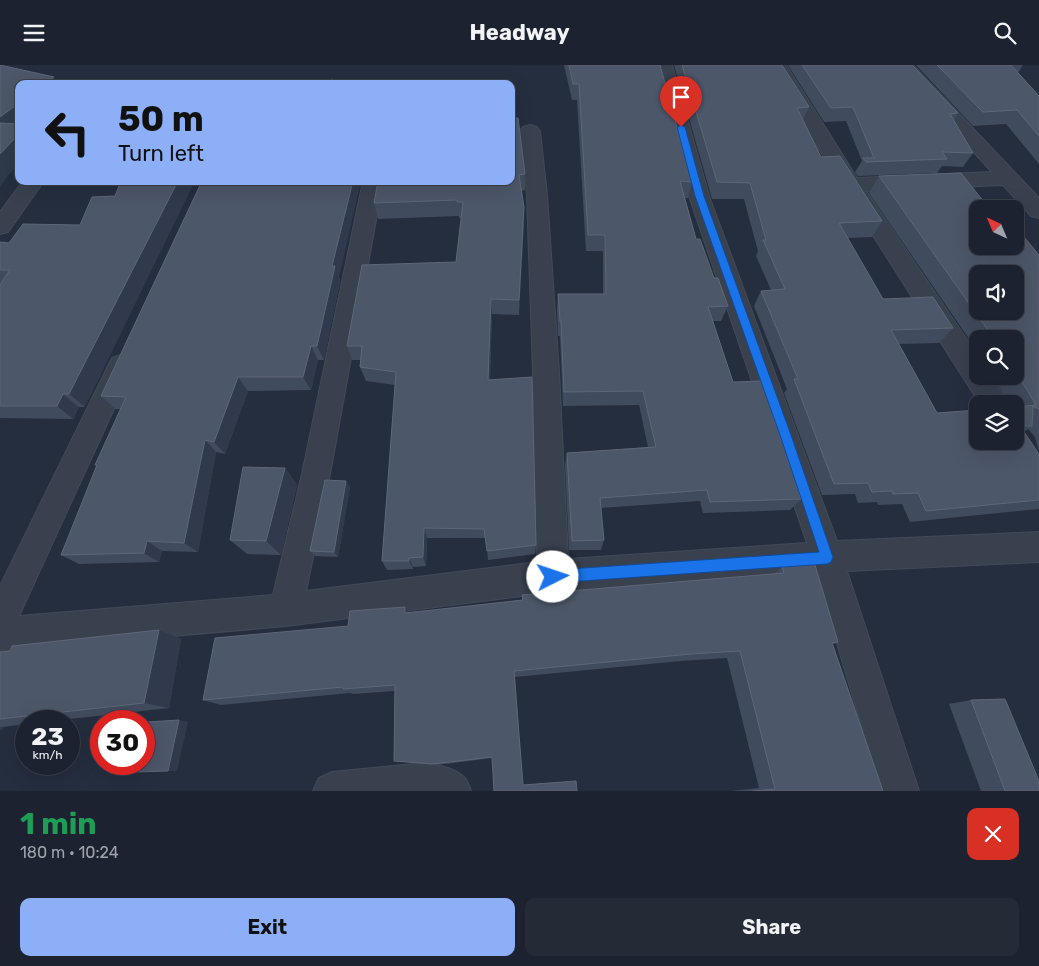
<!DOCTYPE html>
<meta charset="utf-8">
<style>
:root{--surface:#1c222f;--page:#252a37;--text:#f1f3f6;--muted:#a0a4aa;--line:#3a3f4b;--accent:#8caff8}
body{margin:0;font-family:Rubik,sans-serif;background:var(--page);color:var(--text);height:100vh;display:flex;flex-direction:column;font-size:19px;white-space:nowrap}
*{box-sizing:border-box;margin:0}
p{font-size:16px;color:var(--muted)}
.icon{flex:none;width:28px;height:28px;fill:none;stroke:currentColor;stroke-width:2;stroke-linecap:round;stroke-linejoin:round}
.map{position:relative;height:726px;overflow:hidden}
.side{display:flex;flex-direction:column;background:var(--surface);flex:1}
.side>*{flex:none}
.top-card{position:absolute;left:15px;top:15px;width:500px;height:105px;border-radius:10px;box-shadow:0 5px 20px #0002,0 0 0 1px var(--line);background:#8caff8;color:#111;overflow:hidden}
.needle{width:32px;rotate:316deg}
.tools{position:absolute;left:969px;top:135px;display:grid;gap:10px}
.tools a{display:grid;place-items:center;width:55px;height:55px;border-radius:10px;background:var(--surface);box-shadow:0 5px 20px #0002,0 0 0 1px var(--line);font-size:25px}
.speed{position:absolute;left:15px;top:645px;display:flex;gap:10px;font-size:25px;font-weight:700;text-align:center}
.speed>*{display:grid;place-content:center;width:65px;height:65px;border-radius:50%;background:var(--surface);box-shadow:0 5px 20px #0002,0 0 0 1px var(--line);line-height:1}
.speed small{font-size:12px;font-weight:400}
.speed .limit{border:8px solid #d22;background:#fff;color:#111}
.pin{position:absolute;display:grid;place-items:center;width:42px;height:42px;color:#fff;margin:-51px -21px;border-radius:50% 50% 50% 0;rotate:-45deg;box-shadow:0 0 5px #0007}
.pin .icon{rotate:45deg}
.me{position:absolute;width:55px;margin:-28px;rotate:86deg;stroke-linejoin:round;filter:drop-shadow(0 0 4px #0008)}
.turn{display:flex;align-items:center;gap:18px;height:105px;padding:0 20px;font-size:22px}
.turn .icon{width:65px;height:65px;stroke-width:2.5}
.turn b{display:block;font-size:35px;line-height:42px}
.round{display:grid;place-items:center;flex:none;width:52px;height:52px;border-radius:10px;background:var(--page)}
.headline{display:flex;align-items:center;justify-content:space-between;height:85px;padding:0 20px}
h1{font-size:30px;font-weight:700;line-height:38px;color:#1e9e55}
.button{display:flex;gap:10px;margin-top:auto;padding:10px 20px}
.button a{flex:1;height:58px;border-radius:10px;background:var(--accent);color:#111;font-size:20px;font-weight:700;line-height:58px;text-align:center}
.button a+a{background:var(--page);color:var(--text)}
header{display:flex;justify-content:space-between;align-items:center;height:65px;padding:0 20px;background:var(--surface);font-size:22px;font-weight:700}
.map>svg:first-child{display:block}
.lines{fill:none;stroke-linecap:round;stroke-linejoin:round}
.minor-casing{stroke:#424a58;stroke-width:2}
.minor{fill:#39414f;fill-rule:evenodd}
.wall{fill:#404b5d}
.shaded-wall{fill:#303a4c}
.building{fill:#4c5769;stroke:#5d6778;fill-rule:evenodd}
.route{fill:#1a73e8;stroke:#114b97}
</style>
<header><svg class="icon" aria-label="menu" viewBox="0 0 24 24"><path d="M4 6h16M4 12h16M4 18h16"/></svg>Headway<svg class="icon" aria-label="search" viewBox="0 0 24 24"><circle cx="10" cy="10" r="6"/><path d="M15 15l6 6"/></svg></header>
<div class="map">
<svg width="1039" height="726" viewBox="0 0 1039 726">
<rect width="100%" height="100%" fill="#252e3f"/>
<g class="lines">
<!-- minor casing -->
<g class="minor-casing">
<g id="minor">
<path d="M654,0H672L709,131L837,476L1039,467V497L847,506L919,726H881L816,508L553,527L286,561L0,586V521L112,293L121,290L130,293L134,300L19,551L273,530L302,409L363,116H383L330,409L306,526L537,497L533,307L527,130L520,66L523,62L530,60L537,62L540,66L547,130L559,307L568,494L807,478L689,131Z"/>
<path d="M768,0H786L857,113L992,107L894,0H913L1039,133V153L1031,151L1003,120L866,126L978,291V311H991L1008,339H980L841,120Z"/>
<path d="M23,116H44L8,167L0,169V147Z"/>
<path d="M414,699C430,699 451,700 464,712C467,715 469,721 471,726H313L319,713L332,707Z"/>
</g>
</g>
<!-- minor -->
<use href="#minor" class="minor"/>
</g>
<!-- wall -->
<g class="wall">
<path d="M564,0H660L692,117L688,133H685L696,174L714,213L728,241L721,256H713L733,317L800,420L798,423L801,434L790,445L703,448L700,436L601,443L604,475L601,485H569L565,400L567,388L648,382L639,340L563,341L560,271H558L557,244L558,229H603V186H586L577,35H572Z"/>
<path d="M674,0H782L809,42L803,54L821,92L882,156L872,172L848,173L883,234L953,263L939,278L899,279L937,348L1015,376V339H1009L993,311H1015V274H978V287L869,128L879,111L984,137L1039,190V386L1035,372L1028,364L1024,367L1039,389V444L910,457L902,439L878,440L877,437L858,438L855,429L822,430L784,328L787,324L754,241L761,226L771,225L756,191L758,186L744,134H712Z"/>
<path d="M788,0H912L958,48L954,55L973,88L963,102L942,101L937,108L858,111L855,107L862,96L846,56L824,57Z"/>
<path d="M916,0H1023L1018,8L1039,31V99L1006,59L973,61Z"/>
<path d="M511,53L525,109V125L521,126L524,142V158L519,250L492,249L490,315L536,480L535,489L488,495L486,473H427L426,501L413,502V504L387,505L382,496L395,320L366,316L360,302L361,295H352L347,281L456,197L461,153H459V151L378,154L374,138Z"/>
<path d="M0,177L85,342H79L73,354L0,353Z"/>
<path d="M339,212L340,216L324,295H318L311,325L248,326L225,389L216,387L198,487L162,486L159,497L79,499L61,490L97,401L95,400L121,344H115L101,331Z"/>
<path d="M285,403L297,420L281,490L247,489L230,475Z"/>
<path d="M346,416L350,422L338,492L315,491L310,486Z"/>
<path d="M782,502L838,577L833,579L883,726H731L759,723L727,593L681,596L515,612L523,720L576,716L494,726L492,693L437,700L394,696L395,626L353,629L350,628L221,640L203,635L348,561L405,542L409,548L522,535V530L774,509Z"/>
<path d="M159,565L181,574L169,643L52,656H26V659L3,662L2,665H0V587L10,586Z"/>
<path d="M971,635L1039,726H981L949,639Z"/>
</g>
<!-- shaded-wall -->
<g class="shaded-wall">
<path d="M54,12L58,19H45Z"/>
<path d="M19,38V63L0,67V52Z"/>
<path d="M19,69V99L9,109L0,122V89Z"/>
<path d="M178,116H195L85,342L69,329Z"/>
<path d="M353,116H361L339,212L340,216L324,295L317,281L332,201Z"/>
<path d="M524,142V158L519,250V235Z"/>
<path d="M491,234L492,249L489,329L488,315Z"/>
<path d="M311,281L318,295L311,325L303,312Z"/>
<path d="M238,312L248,326L225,389L214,377Z"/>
<path d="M63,329L79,342L73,354L57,341Z"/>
<path d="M205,375L216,387L198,487L184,478Z"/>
<path d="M285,403L297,420L281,490L266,476Z"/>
<path d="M346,416L350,422L338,492L334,487Z"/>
<path d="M424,463L427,473L426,501L423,492Z"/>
<path d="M147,476L162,486L159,497L144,488Z"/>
<path d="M409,493L413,502V504L409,496Z"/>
<path d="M405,542L412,551L405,548Z"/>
<path d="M159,565L181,574L169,643L144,638Z"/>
<path d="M179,655L188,657L177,706H168Z"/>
<path d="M0,662H3L2,665H0Z"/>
</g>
<!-- building -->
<g class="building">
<path d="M0,0L54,12L45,19H19V38L0,52Z"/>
<path d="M569,0H660L692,117L680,116L696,174H700L714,213H718L728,241L708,242L733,317L763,316L800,420H797L801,434L710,437L707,425L600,433L604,475L572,476L567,388L656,382L643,326L564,327L561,256H560L558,229H606L605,170H588L579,19H573Z"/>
<path d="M682,0H782L809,42L797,43L821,92L840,91L882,156L839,158L883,234L933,232L953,263L891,265L937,348L978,345V376H1015V342L1036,340L1015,305V274H994L879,111L961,108L984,137H995L1000,144H978V181H1015V161L1039,190V344L1033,341L1032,361H1023L1022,364L1039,389V435L926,446L918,428L893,429L892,426L872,427L868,418L834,419L794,314H798L761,226L785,224L763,175H766L750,118L717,117ZM978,209H1015V246H978Z"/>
<path d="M802,0H912L958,48L950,49L973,88L942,87L947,94L866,97L863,93H874L853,42L831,43Z"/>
<path d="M937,0H1011L1039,31V71L1017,45L983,47Z"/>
<path d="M333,14L334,19H309Z"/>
<path d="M511,53H518L525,109L519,110L524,142L519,235L491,234L488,315L532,312L536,480L487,486L484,464L424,463L423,492L409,493V496H382L396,307L360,302L362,281H347L362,200L456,197L463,137H457V135L374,138L378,116H511Z"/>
<path d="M0,58L19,59V69L0,89Z"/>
<path d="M121,116H178L69,329H63L57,341H0V220L10,205H0V177L9,178L23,159L80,160L92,132L115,131Z"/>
<path d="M202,116H353L332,201H335L317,281H311L303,312H238L214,377L205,375L184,478L147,476L144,488L61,490L97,400H95L126,332L101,331Z"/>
<path d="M243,402L285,403L266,476L230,475Z"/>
<path d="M325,415L346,416L334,487L310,486Z"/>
<path d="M815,500L838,577L832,578L883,726H753L775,724L740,586L691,589L514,606L523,720L576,716L577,726H494L492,692L432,699L394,696L395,620L343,624V622L203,635L215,573L348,561L350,546L405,542V548L523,535L522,530L784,508L782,502Z"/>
<path d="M159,565L144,638L0,654V587L10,586L12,581Z"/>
<path d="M1005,634L1039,716V726H1005L971,635Z"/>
<path d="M179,655L168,706L134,707L136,699H144V671L147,657Z"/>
</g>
<!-- route -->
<path class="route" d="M681,60L685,62L704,131L791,370L833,492L831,497L827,499L553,518L548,516L546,512L548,507L553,505L819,487L780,370L695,131L677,62Z"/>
</svg>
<div class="tools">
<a><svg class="needle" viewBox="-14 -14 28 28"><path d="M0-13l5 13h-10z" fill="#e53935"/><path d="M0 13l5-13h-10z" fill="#a0a4aa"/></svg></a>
<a><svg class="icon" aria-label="sound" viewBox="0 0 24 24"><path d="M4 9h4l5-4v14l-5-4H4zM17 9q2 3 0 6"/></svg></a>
<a><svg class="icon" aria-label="search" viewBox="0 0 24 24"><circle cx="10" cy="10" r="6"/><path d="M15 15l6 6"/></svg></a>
<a><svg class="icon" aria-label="layers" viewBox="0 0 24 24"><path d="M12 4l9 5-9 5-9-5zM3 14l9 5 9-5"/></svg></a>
</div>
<div class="speed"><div>23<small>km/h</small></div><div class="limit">30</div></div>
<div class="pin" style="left:681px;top:62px;background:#d93025"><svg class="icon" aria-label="arrive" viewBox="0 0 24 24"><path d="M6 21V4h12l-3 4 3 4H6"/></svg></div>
<svg class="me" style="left:553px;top:512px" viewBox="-20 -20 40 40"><circle r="19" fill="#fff"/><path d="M0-13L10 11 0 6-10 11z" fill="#1a73e8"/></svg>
<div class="top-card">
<div class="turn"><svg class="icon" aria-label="left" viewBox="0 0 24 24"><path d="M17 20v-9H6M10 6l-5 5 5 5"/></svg><div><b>50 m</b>Turn left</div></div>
</div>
</div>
<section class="side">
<div class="headline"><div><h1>1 min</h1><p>180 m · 10:24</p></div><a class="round" style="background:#d93025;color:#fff"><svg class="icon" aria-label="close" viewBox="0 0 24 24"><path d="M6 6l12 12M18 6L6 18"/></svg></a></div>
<div class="button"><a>Exit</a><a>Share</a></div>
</section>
